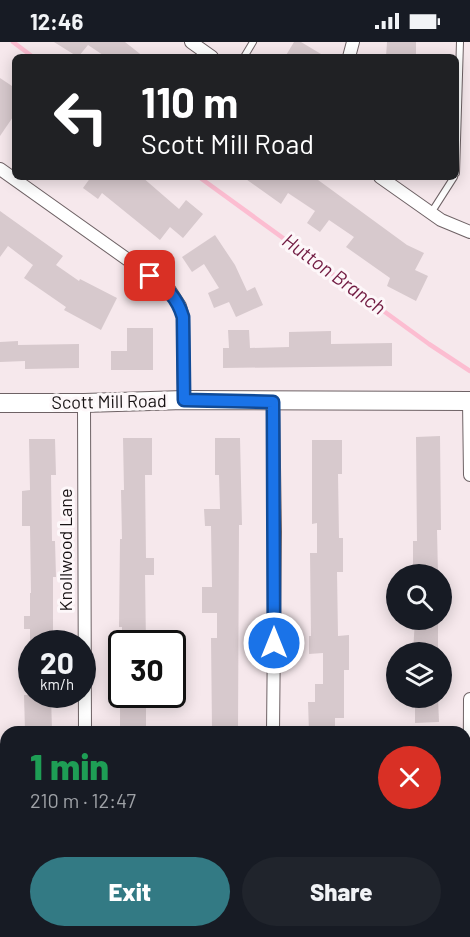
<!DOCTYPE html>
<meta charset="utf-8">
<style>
:root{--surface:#171b24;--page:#20242c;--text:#f1f3f6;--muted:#9ea1a6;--accent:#337a84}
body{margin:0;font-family:Barlow,sans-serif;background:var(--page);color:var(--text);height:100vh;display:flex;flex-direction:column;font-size:22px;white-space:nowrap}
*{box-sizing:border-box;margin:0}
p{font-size:20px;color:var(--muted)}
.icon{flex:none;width:33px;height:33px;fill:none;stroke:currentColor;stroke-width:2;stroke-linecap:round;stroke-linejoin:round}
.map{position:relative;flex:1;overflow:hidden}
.drawer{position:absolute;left:0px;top:684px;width:471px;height:212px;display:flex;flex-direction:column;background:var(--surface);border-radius:18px 18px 0 0;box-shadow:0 3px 15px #0003}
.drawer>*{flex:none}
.banner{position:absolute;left:12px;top:12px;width:447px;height:126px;border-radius:9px;box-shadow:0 3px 15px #0003;background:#202124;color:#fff;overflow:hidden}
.tools{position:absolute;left:386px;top:522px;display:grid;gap:12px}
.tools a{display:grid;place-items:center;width:66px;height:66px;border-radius:50%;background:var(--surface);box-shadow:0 3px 15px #0003;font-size:30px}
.speed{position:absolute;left:18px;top:588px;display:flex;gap:12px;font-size:30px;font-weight:700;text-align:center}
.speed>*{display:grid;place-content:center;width:78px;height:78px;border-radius:50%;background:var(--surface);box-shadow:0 3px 15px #0003;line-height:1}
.speed small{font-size:15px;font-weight:400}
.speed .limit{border:3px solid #111;border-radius:9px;background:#fff;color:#111}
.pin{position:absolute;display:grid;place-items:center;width:51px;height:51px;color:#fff;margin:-26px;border-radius:12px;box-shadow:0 3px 9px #0006}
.me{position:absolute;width:66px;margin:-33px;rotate:0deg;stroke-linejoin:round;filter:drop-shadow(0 0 4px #0008)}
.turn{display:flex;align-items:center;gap:21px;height:126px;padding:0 30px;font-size:27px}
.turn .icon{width:78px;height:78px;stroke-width:2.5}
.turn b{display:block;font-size:42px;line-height:51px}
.round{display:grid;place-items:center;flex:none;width:63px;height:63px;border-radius:32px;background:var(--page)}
.headline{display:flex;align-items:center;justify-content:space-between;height:102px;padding:0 30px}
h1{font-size:36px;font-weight:800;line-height:45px;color:#1e9e55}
.primary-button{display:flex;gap:12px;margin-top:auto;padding:12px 30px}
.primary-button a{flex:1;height:69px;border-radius:36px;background:var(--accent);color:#fff;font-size:24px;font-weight:800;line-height:69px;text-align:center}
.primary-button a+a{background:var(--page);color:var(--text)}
.status{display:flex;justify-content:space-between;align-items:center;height:42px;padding:0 30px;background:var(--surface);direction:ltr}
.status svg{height:16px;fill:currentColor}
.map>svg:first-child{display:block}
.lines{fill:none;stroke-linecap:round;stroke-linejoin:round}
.stream{stroke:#fcbdd1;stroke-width:4.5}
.building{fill:#d7c9cd}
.lane-casing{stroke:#6e6265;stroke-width:8}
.street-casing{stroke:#6e6265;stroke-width:14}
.secondary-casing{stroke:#6e6265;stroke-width:20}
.lane{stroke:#fff;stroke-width:6}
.street{stroke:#fff;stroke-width:12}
.secondary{stroke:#fff;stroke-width:18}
.route-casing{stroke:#114b97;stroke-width:15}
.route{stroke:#1a73e8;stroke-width:10}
.labels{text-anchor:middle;stroke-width:6;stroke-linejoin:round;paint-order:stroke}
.street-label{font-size:18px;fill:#171213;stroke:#fdf7f9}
.water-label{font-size:20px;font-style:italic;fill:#711a41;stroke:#fdf7f9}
</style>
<div class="status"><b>12:46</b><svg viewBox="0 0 49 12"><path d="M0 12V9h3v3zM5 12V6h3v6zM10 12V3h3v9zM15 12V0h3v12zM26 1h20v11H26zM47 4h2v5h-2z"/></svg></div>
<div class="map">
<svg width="470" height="895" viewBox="0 0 470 895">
<rect width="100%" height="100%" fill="#f6e8ec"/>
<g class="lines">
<!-- stream -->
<g class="stream">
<path d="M13,0L33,15"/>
<path d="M199,135L429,302L470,329"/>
</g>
</g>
<!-- building -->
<g class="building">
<path d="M54,0H125L144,15H106L88,3L78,15Z"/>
<path d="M294,0H301L326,15H285Z"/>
<path d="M387,0H416V15H386Z"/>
<path d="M0,36L15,46V72L0,94Z"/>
<path d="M91,135H142L179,167L186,158L203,172L183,196L170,185L160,198L102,151L98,157L83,146Z"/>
<path d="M243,135H314L407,203L424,211L415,228L428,234L416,259L387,244L390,236L346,205L354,195L329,178L320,190L307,181L315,169L288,151L281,162Z"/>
<path d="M0,169L63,214L56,223L79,239L80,237L117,256L101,288L64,268L66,265L24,236L33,223L8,204L0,215Z"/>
<path d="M215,193L235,223L247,249L255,245L263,263L236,275L229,260L214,266L208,251L219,246L204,222L192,230L182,215Z"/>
<path d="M127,286H153V328H111V309H127Z"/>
<path d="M228,288H249L250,306L289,305V290L331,289V302L392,301V324L223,326V306H229Z"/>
<path d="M18,299V303L79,302V326L25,327V319L0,320V300Z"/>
<path d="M440,394L441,488H437L438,532H413V499H417L416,395Z"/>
<path d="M123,396H152V433H145L146,516H154V533H145L146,602H122V585H119L120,497H122L121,448H124Z"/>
<path d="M215,396H240L242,483H239L238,686L212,687L211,596H217V571H202V545H212L211,484H205L204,467H220L219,433H215Z"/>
<path d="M29,397H55L56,433H51L52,499H55L56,535H53V602H30V587H24V574H30V551H31L30,484H22V449L30,448Z"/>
<path d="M312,398H342V432H338L339,496H343V530H337L338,594L349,593V628H344V676H335V690H309L308,660H315V642H323V611L309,612V594H311L310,511H317V481L312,482Z"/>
<path d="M415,578H438V610H413Z"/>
<path d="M24,653H51L52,689H25Z"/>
<rect x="120" y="653" width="26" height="34"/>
<path d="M415,656H438L439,680L415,681Z"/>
</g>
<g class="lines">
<!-- lane casing -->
<g class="lane-casing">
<g id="lane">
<path d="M244,15L253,0"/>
<path d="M456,131L460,0"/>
<path d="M431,171L454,135"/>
</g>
</g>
<!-- street casing -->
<g class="street-casing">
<g id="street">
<path d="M191,0L212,15"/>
<path d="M349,15L353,0"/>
<path d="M0,127L169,247L180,264L183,275L184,358"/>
<path d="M380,135L441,178L470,190"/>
<path d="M273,359L275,490L273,690"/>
<path d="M469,359L470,433"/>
<path d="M84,361L85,690"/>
<path d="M85,890V895"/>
<path d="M272,895V890"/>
<path d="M469,895L470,657"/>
</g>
</g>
<!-- secondary casing -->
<g class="secondary-casing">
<path id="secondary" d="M0,361H84L184,358L470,359"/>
</g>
<!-- lane -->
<use href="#lane" class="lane"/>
<!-- street -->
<use href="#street" class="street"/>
<!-- secondary -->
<use href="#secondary" class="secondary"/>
</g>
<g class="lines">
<!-- route casing -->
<g class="route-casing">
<path id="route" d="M150,234C166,245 177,255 183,275L184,358L273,360L274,601"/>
</g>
<!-- route -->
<use href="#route" class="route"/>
</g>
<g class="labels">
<!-- street labels -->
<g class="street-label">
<text transform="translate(109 360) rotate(-1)" y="6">Scott Mill Road</text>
<text transform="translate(66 508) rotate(-90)" y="6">Knollwood Lane</text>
</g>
<!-- water labels -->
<g class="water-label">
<text transform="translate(334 232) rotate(36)" y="7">Hutton Branch</text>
</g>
</g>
</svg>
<div class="tools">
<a><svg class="icon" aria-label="search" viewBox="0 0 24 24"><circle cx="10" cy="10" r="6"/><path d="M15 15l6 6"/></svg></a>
<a><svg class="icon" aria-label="layers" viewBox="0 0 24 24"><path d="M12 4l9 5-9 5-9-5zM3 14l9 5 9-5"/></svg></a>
</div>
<div class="speed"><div>20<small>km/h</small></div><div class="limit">30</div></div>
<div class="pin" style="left:150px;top:234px;background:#d93025"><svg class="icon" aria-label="arrive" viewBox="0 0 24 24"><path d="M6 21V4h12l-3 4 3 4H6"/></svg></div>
<svg class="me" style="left:274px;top:601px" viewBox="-20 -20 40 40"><circle r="17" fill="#1a73e8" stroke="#fff" stroke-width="3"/><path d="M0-11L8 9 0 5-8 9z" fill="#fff"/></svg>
<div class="banner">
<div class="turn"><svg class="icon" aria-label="left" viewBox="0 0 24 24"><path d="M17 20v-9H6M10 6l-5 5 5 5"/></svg><div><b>110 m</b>Scott Mill Road</div></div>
</div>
<section class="drawer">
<div class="headline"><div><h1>1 min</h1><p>210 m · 12:47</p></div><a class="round" style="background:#d93025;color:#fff"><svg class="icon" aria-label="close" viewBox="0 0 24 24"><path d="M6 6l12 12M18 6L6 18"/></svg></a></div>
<div class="primary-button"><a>Exit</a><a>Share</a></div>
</section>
</div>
